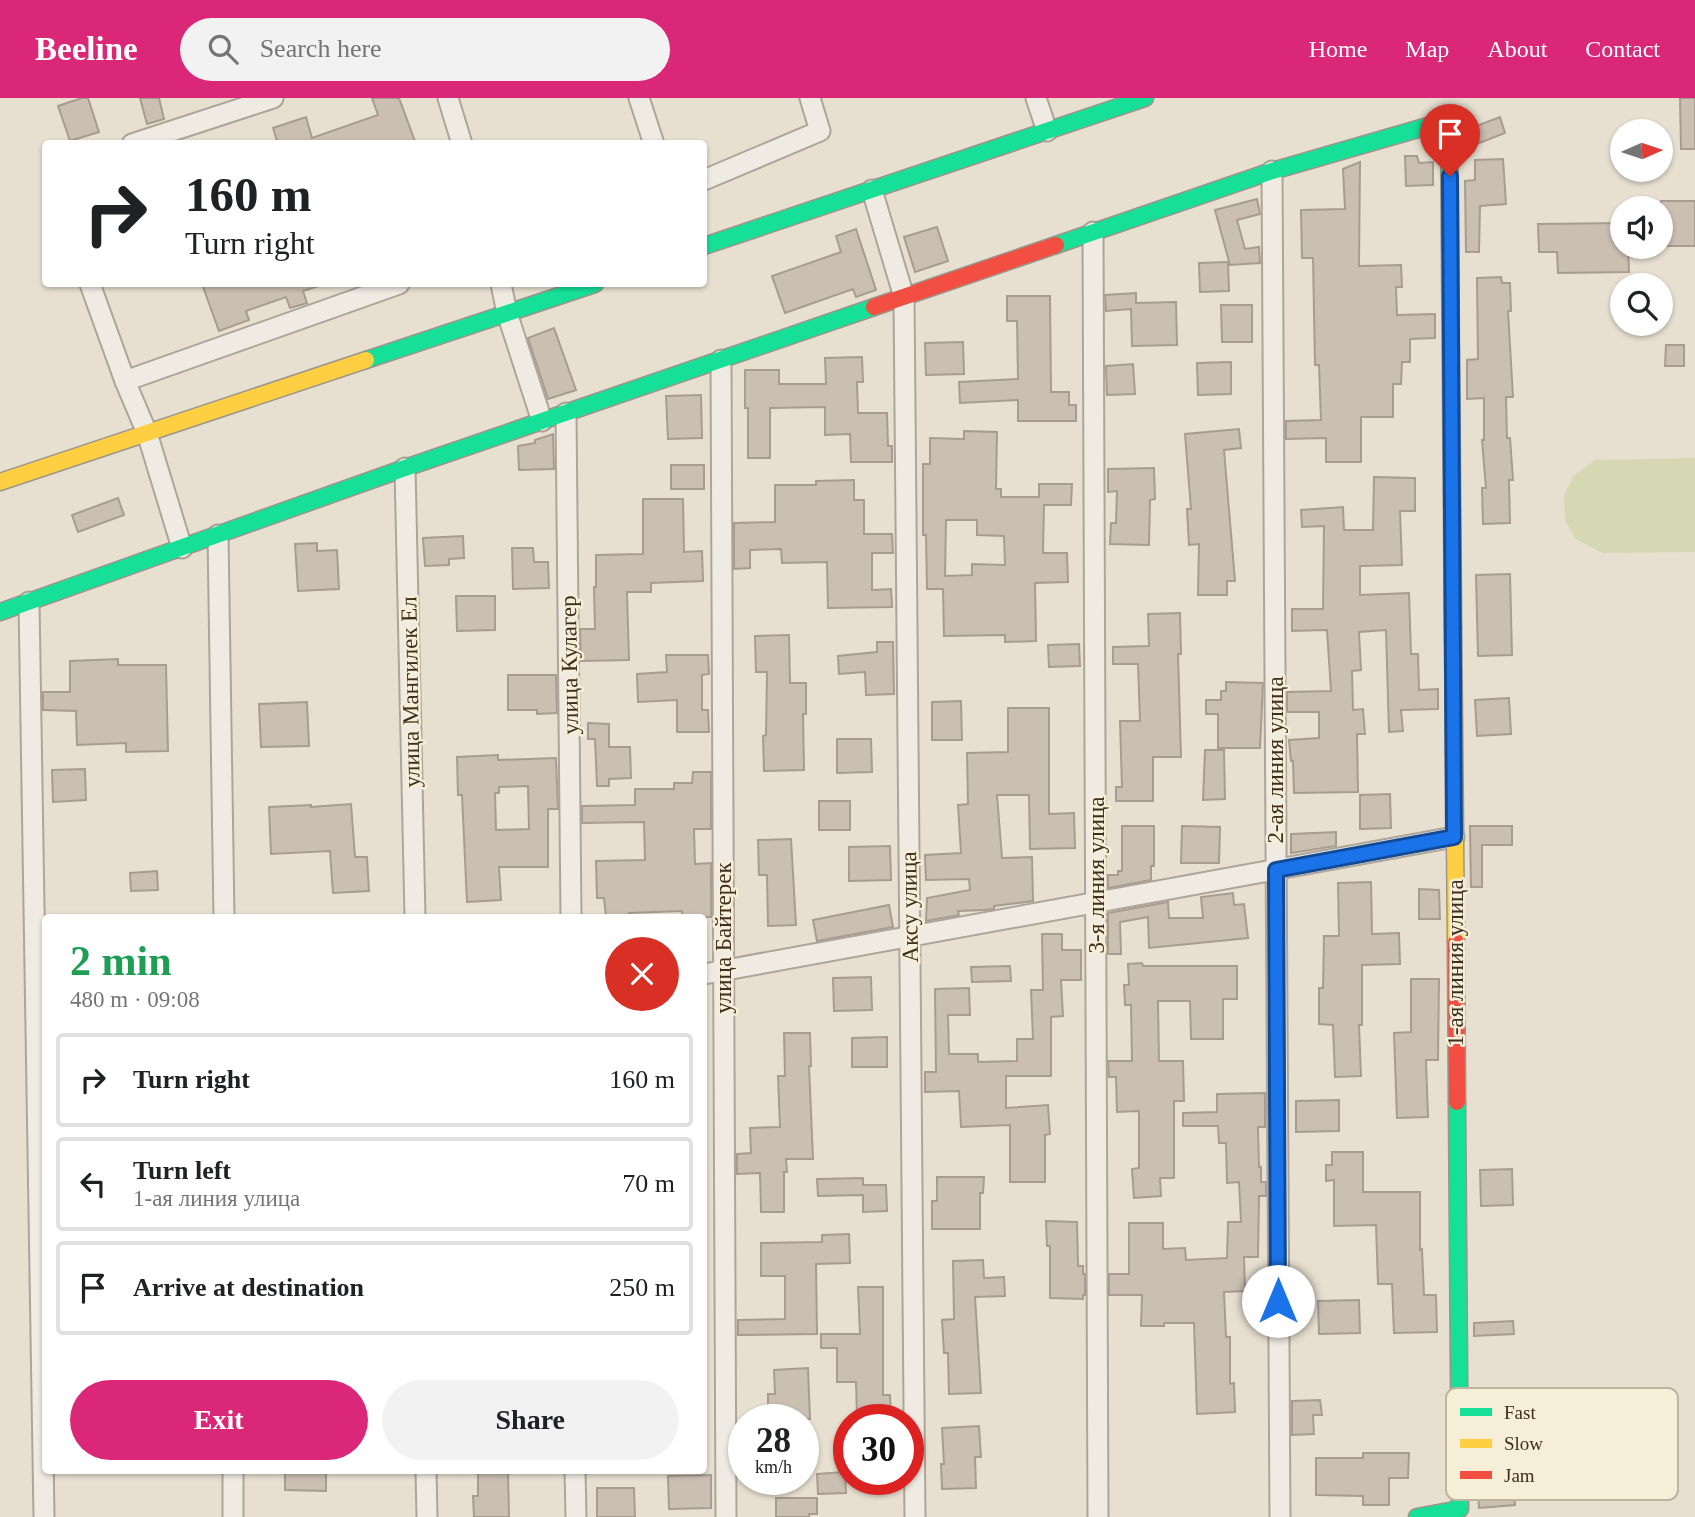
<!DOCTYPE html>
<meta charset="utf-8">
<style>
:root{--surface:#fff;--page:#f2f2f2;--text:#202124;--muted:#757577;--line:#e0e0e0;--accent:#db2777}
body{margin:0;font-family:Georgia,serif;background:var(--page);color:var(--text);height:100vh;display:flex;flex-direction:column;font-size:26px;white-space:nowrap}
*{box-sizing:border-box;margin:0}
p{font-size:23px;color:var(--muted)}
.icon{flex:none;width:38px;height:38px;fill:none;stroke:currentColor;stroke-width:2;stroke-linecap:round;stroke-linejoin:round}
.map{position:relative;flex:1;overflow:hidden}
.details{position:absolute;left:42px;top:816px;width:665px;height:560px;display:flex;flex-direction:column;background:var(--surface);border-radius:7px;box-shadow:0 2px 5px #0004}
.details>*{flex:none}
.guide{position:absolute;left:42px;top:42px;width:665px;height:147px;border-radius:7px;box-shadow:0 2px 5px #0004;background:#fff;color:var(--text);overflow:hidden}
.needle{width:46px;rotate:87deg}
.tools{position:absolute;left:1610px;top:21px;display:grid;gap:14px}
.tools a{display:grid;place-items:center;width:63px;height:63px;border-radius:50%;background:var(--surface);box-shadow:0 2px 5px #0004;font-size:35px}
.speed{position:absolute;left:728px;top:1306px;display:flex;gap:14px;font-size:35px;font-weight:700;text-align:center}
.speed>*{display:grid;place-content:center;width:91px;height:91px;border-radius:50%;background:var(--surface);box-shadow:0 2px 5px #0004;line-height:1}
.speed small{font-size:18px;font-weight:400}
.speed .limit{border:10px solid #d22;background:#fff;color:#111}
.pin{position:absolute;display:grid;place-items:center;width:60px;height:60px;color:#fff;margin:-72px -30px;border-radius:50% 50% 50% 0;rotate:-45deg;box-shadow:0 0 7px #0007}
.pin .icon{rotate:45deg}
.me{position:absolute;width:77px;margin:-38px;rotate:0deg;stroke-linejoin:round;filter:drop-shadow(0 0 5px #0008)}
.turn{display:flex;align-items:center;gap:24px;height:147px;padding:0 28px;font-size:32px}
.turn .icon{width:91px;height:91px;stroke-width:2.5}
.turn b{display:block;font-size:49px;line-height:60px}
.round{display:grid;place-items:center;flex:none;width:74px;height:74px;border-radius:37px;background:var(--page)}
.summary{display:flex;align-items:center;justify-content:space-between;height:119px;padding:0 28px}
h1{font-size:42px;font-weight:800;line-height:52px;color:#1e9e55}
.action{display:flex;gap:14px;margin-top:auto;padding:14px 28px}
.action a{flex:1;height:80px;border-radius:42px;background:var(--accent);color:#fff;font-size:28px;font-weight:800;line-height:80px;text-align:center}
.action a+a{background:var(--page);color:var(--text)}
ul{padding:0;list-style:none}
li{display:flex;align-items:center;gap:21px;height:94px;margin:0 14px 10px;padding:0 14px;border:4px solid var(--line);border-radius:7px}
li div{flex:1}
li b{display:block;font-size:26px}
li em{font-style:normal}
header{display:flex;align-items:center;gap:42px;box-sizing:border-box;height:98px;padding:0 35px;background:var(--accent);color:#fff}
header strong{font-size:33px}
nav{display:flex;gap:38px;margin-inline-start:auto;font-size:24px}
.search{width:490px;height:63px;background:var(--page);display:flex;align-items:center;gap:18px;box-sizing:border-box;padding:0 24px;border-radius:38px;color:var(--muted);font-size:26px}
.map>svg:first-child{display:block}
.green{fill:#d6d7b3}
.building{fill:#cbbfb2;stroke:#a89c90;stroke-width:2;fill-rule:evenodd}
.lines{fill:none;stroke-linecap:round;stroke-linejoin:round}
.street-casing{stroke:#ada599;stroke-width:23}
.fast-casing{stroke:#9c958a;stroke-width:19}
.slow-casing{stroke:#9c958a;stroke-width:19}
.jam-casing{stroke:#9c958a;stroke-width:19}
.street{stroke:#efebe3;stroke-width:19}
.fast{stroke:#16e098;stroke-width:16}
.slow{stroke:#ffcf43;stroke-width:16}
.jam{stroke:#f24e42;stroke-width:16}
.route-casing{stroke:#114b97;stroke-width:18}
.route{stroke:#1a73e8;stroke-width:12}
.labels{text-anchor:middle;stroke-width:5;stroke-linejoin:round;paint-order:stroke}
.street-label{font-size:23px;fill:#3d2e20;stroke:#f7eed8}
.key{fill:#f7eed8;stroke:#bfb4a1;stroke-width:2}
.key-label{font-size:19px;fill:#3d2e20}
</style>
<header>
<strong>Beeline</strong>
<div class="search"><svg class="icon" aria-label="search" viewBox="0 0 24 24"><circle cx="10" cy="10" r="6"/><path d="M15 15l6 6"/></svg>Search here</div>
<nav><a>Home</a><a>Map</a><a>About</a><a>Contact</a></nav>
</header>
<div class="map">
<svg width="1695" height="1419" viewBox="0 0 1695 1419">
<rect width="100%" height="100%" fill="#e7e0d1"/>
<!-- green -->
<path class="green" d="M1695,360V454L1602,455L1576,441L1565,423L1564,398L1573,378L1595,362Z"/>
<!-- building -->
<g class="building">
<path d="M82,0H88L99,34L70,43L58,8Z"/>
<path d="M140,0H159L164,21L147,26Z"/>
<path d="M372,0H399L416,46H278L273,30L306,19L312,40L378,17Z"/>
<path d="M1680,0H1695V51H1681Z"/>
<path d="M1500,19L1505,35L1477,46L1471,30Z"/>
<path d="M1405,58H1417L1419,65L1433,64V87L1406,88Z"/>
<path d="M1503,61L1506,106L1480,108L1479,154H1466L1465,83L1475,82V62Z"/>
<path d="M1360,64L1359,168L1401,167L1402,189H1396L1397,217L1435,216V240L1410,241V264H1402L1401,286H1393V319H1361V364H1326V340L1286,341V323L1321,322L1319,267H1315L1313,160H1302L1301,112L1345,111L1343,71Z"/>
<path d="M1257,101L1260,116L1237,122L1245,151L1259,149L1260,165L1230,167L1215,112Z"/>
<rect x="1661" y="103" width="34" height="45"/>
<path d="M1622,125V149H1628L1629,174L1558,175L1557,154H1539L1538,126Z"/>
<path d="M937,129L948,163L915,174L904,139Z"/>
<path d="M856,131L876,192L856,199L853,191L785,215L772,178L841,154L836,138Z"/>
<path d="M1228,164L1229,193L1200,194L1199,165Z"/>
<path d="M1501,179L1502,185H1510L1511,213H1508L1513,299H1506L1507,340H1510L1513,382H1509L1510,425L1483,426L1482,390H1486L1482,342H1484V300L1467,301V262L1478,261L1477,180Z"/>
<path d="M202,186H318L319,188L303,193L307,205L290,210L286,199L246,213L249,222L219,233Z"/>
<path d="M1136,195V205L1176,204L1177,247L1132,248L1131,211L1106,213L1105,197Z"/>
<path d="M1007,198H1050L1051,294H1069V307H1076V323H1018V302L960,305L959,284L1018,281L1017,223H1007Z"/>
<path d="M1221,207H1252V244H1222Z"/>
<path d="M554,230L576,292L548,301L528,240Z"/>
<path d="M963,244L964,276L926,277L925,245Z"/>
<path d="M1666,247H1684V268H1665Z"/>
<path d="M862,259L863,284H857L858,315H887L888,348H892V364H851L850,336L825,337V309L770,310V360H748V310H745V272H779V286H826L825,260Z"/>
<path d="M1231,264V296L1198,297L1197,265Z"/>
<path d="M1133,266L1135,296L1107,297L1106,268Z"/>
<path d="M701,297L702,340L668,341L666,298Z"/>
<path d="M1239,331L1241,350L1224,352L1235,483H1227V497H1198L1199,446L1189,447L1187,411H1191L1185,336Z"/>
<path d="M964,333L997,334L996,391H1001V399H1039V386H1072L1071,407H1044L1043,455H1067L1068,484L1035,485L1036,543L1005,544V537L944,538L943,491H927L926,437H923V366H930V340L964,341ZM946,422H977V437L1004,438L1005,467L972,466V477L945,478Z"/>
<path d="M553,336L554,371L519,372L518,348L535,345V342Z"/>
<rect x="671" y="367" width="33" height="24"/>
<path d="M1154,370L1155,401L1150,402L1149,447L1110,446L1111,425H1116L1117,393L1108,394V371Z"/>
<path d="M1374,379L1415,380V413H1400L1402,467L1360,468V497L1409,495L1411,556H1418L1419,592L1438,591V611L1401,612L1403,633L1389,634L1386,532L1359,534L1361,572L1352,573L1353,612L1363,611L1365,636H1357L1358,694L1294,695L1293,663H1291L1289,642L1319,640V614H1287V594L1331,593L1327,532L1292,533V511H1323L1324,428L1302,429L1301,412L1343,409L1344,432H1373Z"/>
<path d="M854,382V402H864V436H892L893,455H872V492L891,491L892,509L828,510L827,464L782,465L781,451L750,452V470L734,471V425L775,424V387H816V383Z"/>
<path d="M118,400L124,417L78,434L72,417Z"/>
<path d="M643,401H683L684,454L702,453L703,483L651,485V494H627L629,562L581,563L580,531H595L594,489H596V457L643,456Z"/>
<path d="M463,438L464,460L449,461V467L425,468L423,440Z"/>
<path d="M317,445V453L337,452L339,491L298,493L295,446Z"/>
<path d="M512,450H533L534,464H548L549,490L513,491Z"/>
<path d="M1510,476L1512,557L1478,558L1476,477Z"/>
<path d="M456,498H495V532L457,533Z"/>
<path d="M1180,515L1181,556H1178L1181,659H1153V703H1116V689H1122L1120,623H1140L1138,566H1113V549L1149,548L1148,516Z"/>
<path d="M789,537L790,585H806V616H803L804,672L764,673L763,638L766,637L767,574H756L755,538Z"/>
<path d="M877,544H893L894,596L866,597L865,574L839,576L838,558L877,554Z"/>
<path d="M1079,546L1080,568L1049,569L1048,547Z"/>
<path d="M666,557H708L709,576L702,577V612H708L709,634H677V602L638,604L637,576L667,574Z"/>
<path d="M118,561V567H166L168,653L126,654V645L77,647L76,613L43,612V594H70V563Z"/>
<path d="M508,577H556L557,615L537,616V612H508Z"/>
<path d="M1226,584L1263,585L1260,650H1218V616H1206V602H1221V593H1226Z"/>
<path d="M1509,600L1511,636L1477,638L1475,602Z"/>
<path d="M961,603L962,642H932V604Z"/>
<path d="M307,604L309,648L261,649L259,606Z"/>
<path d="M1008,610H1049V716L1074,715L1075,750L1030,751L1029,697H997L1002,760L1032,759L1033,803L994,808V811L985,812L958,813L959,817L926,823L927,800L970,792L969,781L926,782L925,757L961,755L958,707L968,706L967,655L1008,654Z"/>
<path d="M588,625L609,626V649H630L631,680L609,681V688H597L595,641H588Z"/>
<path d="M837,641H871L872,674L837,675Z"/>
<path d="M1205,652H1224L1225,701L1203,702Z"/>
<path d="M498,657V662L556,660L558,711H548V769H499L501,802L467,804L462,697H458L457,659ZM528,688L529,731L496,732L495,695H499V689Z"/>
<path d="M85,671L86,702L53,704L52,672Z"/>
<path d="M693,674H711V731H694L695,766L711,765V819H682V813L629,815V819H606L604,800H597L596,763L645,762L644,724L582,725V708L635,707V691H674V685H692Z"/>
<path d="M1390,696L1391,730L1360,731V697Z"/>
<rect x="819" y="703" width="31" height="29"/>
<path d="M351,706L355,759H367L369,793L333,795L330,753L271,756L269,709L311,707V709Z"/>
<path d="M1122,728H1154V768H1151V782L1108,790V777H1118V773H1122Z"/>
<path d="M1182,728L1220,729L1219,765H1181Z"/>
<path d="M1470,728H1512V747H1482V789H1471Z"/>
<path d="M1336,734V748L1291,755V736Z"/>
<path d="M791,741L796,827L768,828L767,777H759L758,742Z"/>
<path d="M890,748L891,782L849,783V749Z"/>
<path d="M157,773L158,792L131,793L130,775Z"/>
<path d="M1371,784L1372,836L1399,835L1400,866L1362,867V927H1359L1361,978L1335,979L1333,927L1319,926V890H1323L1324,838H1339L1338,785Z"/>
<path d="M1419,791L1439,792L1440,821H1419Z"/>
<path d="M1233,795L1234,807L1244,806L1248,840L1149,850L1148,819L1120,824L1121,856H1108V815L1168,804L1169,820H1203L1201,799Z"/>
<path d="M889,807L893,829L817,843L813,822Z"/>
<path d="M1042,836H1062V852H1081V882H1061L1063,918L1051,919V978H1006V1010L1048,1007L1050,1036L1045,1037V1084H1010V1027L961,1029L959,993L925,994V974H936L935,891L969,890L970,917H948L949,956H978V964L1017,963V941H1033L1031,892H1043Z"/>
<path d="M1142,865L1143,868H1237V901H1223V941H1191L1190,903H1158L1159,963H1183L1184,1003H1174V1080H1160L1161,1098L1134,1100L1132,1071L1139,1070V1013L1117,1014L1116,979H1109L1108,963H1132L1131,907H1125L1124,887H1129L1128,866Z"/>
<path d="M1010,868L1011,883L972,884L971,869Z"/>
<path d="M871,879L872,912L834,913L833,880Z"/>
<path d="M1411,881H1439L1438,962H1426L1428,1019L1397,1020L1394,935L1411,934Z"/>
<path d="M784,935H810L811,968H809L813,1061H786L787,1074H784V1114H761L760,1075L737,1076V1056L751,1055L750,1030L780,1029L778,978H785Z"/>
<path d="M887,939V969H852V940Z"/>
<path d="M1265,995V1029H1258L1259,1069H1261V1084H1266V1098H1259L1258,1159H1244L1245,1193L1224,1194L1226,1239H1230V1286L1234,1285L1235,1314L1197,1316L1194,1225H1164V1228H1141L1142,1197H1109V1176H1129V1125H1163V1151L1185,1150L1186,1162L1227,1160L1228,1124H1241L1239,1084L1227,1085L1226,1045H1219L1218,1028H1183V1015L1217,1014V996Z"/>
<path d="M1339,1002V1033L1296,1034V1003Z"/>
<path d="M1332,1054H1363V1094H1420V1152L1422,1151L1424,1197H1436L1437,1234L1394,1235L1392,1186H1378L1376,1127L1334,1128V1082L1326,1083V1067H1332Z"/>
<path d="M1512,1071L1513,1107L1481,1108L1480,1072Z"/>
<path d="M937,1079H984L983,1095H980V1131H932V1103H937Z"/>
<path d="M863,1080V1087H886L887,1113L863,1114V1097L818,1098L817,1081Z"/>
<path d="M1046,1123L1077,1124L1078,1168H1083V1176H1085V1197H1083V1201L1050,1200V1148H1047Z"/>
<path d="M849,1136L850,1165L816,1166L817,1236L738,1237V1222L785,1221V1178H761V1145L822,1144V1137Z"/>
<path d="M983,1162L984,1180L1004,1179L1005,1198L975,1199L981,1295L949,1296L948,1255H944L942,1222L954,1221L953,1163Z"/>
<path d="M858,1189H883V1297H890L891,1321H857L856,1284H837V1250H821V1236H860Z"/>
<path d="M1359,1202L1360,1235L1319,1236L1318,1203Z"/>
<path d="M1513,1223L1514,1236L1474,1238V1225Z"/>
<path d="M808,1270L810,1321H768V1296H775L774,1272Z"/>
<path d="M1320,1302L1322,1317H1313L1314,1336L1292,1337V1303Z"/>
<path d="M979,1328L981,1359H975L976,1390L942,1391L941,1366H944L942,1330Z"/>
<path d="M1363,1355H1409L1408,1380H1389V1407H1363V1398L1316,1397V1360H1363Z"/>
<path d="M285,1372H326V1393L285,1392Z"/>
<path d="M478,1372H508L509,1419H474L473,1398H478Z"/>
<path d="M1513,1373L1515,1407L1479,1410L1477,1375Z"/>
<path d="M845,1374L846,1395L818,1396L817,1376Z"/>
<path d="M711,1377V1410L669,1411L668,1378Z"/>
<path d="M597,1390H634L635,1419H597Z"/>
<path d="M776,1400H817V1416H809V1419H776Z"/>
</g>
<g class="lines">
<!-- street casing -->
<g class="street-casing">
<g id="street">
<path d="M448,0L462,46"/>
<path d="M639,0L654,46"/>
<path d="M1036,0L1047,33"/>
<path d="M132,46L273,0"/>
<path d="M1272,73L1280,1419"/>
<path d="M704,82L820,33L810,0"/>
<path d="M872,92L904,199L915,1419"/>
<path d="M1093,134L1098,1419"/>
<path d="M90,186L125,283L399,186"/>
<path d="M501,186L507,215L542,323"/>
<path d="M721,262L726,1419"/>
<path d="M125,283L147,335L182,450"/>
<path d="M566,315L571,819"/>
<path d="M405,370L415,819"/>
<path d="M218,437L224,819"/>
<path d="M29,504L44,1419"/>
<path d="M704,876L1454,739"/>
<path d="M233,1372V1419"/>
<path d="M426,1372L427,1419"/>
<path d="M575,1372L576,1419"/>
</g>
</g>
<!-- fast casing -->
<g class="fast-casing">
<g id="fast">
<path d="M1056,147L1272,73L1449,22L1453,529"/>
<path d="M704,148L1145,0"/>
<path d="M366,262L595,186"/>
<path d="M0,514L405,370L874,209"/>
<path d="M1417,1419L1460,1411L1457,1004"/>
</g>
</g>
<!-- slow casing -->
<g class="slow-casing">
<g id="slow">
<path d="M0,384L366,262"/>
<path d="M1453,529L1456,844"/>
</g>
</g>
<!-- jam casing -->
<g class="jam-casing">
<g id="jam">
<path d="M874,209L1056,147"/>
<path d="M1456,844L1457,1004"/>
</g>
</g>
<!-- street -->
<use href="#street" class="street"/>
<!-- fast -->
<use href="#fast" class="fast"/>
<!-- slow -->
<use href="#slow" class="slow"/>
<!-- jam -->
<use href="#jam" class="jam"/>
</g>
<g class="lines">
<!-- route casing -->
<g class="route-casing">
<path id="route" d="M1278,1203L1276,772L1454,739L1450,78"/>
</g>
<!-- route -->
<use href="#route" class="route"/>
</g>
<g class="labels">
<!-- street labels -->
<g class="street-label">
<text transform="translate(569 567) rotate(-91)" y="8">улица Кулагер</text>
<text transform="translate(410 594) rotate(-91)" y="8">улица Мангилек Ел</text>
<text transform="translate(1275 662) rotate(-90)" y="8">2-ая линия улица</text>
<text transform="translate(1096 777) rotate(-90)" y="8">3-я линия улица</text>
<text transform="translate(909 809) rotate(-91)" y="8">Аксу улица</text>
<text transform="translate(723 840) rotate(-90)" y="8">улица Байтерек</text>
<text transform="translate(1455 865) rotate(-90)" y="8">1-ая линия улица</text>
</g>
</g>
<!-- legend -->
<rect x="1446" y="1290" width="232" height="112" rx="10" class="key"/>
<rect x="1460" y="1310" width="32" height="8" fill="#16e098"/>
<rect x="1460" y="1341" width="32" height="9" fill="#ffcf43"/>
<rect x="1460" y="1373" width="32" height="8" fill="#f24e42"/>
<g class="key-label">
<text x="1504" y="1321">Fast</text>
<text x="1504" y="1352">Slow</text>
<text x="1504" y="1384">Jam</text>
</g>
</svg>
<div class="tools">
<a><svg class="needle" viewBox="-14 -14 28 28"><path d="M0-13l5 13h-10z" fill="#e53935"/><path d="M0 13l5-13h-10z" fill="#757577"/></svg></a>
<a><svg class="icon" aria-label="sound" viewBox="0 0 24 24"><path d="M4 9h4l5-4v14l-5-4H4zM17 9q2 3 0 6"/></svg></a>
<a><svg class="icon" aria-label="search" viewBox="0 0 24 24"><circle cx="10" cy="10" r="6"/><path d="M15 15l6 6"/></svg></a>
</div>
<div class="speed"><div>28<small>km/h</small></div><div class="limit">30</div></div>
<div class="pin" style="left:1450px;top:78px;background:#d93025"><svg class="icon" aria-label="arrive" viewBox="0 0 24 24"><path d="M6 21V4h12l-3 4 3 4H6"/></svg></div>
<svg class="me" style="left:1278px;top:1203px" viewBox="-20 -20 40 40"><circle r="19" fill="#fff"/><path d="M0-13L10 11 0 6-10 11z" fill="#1a73e8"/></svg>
<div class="guide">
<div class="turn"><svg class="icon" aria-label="right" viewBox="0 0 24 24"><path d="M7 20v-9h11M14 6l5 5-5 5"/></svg><div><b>160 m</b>Turn right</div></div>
</div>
<section class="details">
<div class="summary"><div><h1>2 min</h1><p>480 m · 09:08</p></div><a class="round" style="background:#d93025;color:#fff"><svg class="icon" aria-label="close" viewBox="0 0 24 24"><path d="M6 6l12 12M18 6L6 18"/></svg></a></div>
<ul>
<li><svg class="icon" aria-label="right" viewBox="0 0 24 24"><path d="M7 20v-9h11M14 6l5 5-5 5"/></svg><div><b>Turn right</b></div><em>160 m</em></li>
<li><svg class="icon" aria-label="left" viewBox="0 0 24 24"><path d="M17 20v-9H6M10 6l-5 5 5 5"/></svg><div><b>Turn left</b><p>1-ая линия улица</p></div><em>70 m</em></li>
<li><svg class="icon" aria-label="arrive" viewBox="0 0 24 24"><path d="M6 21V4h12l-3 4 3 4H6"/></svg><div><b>Arrive at destination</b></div><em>250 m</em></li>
</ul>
<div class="action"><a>Exit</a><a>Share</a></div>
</section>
</div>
